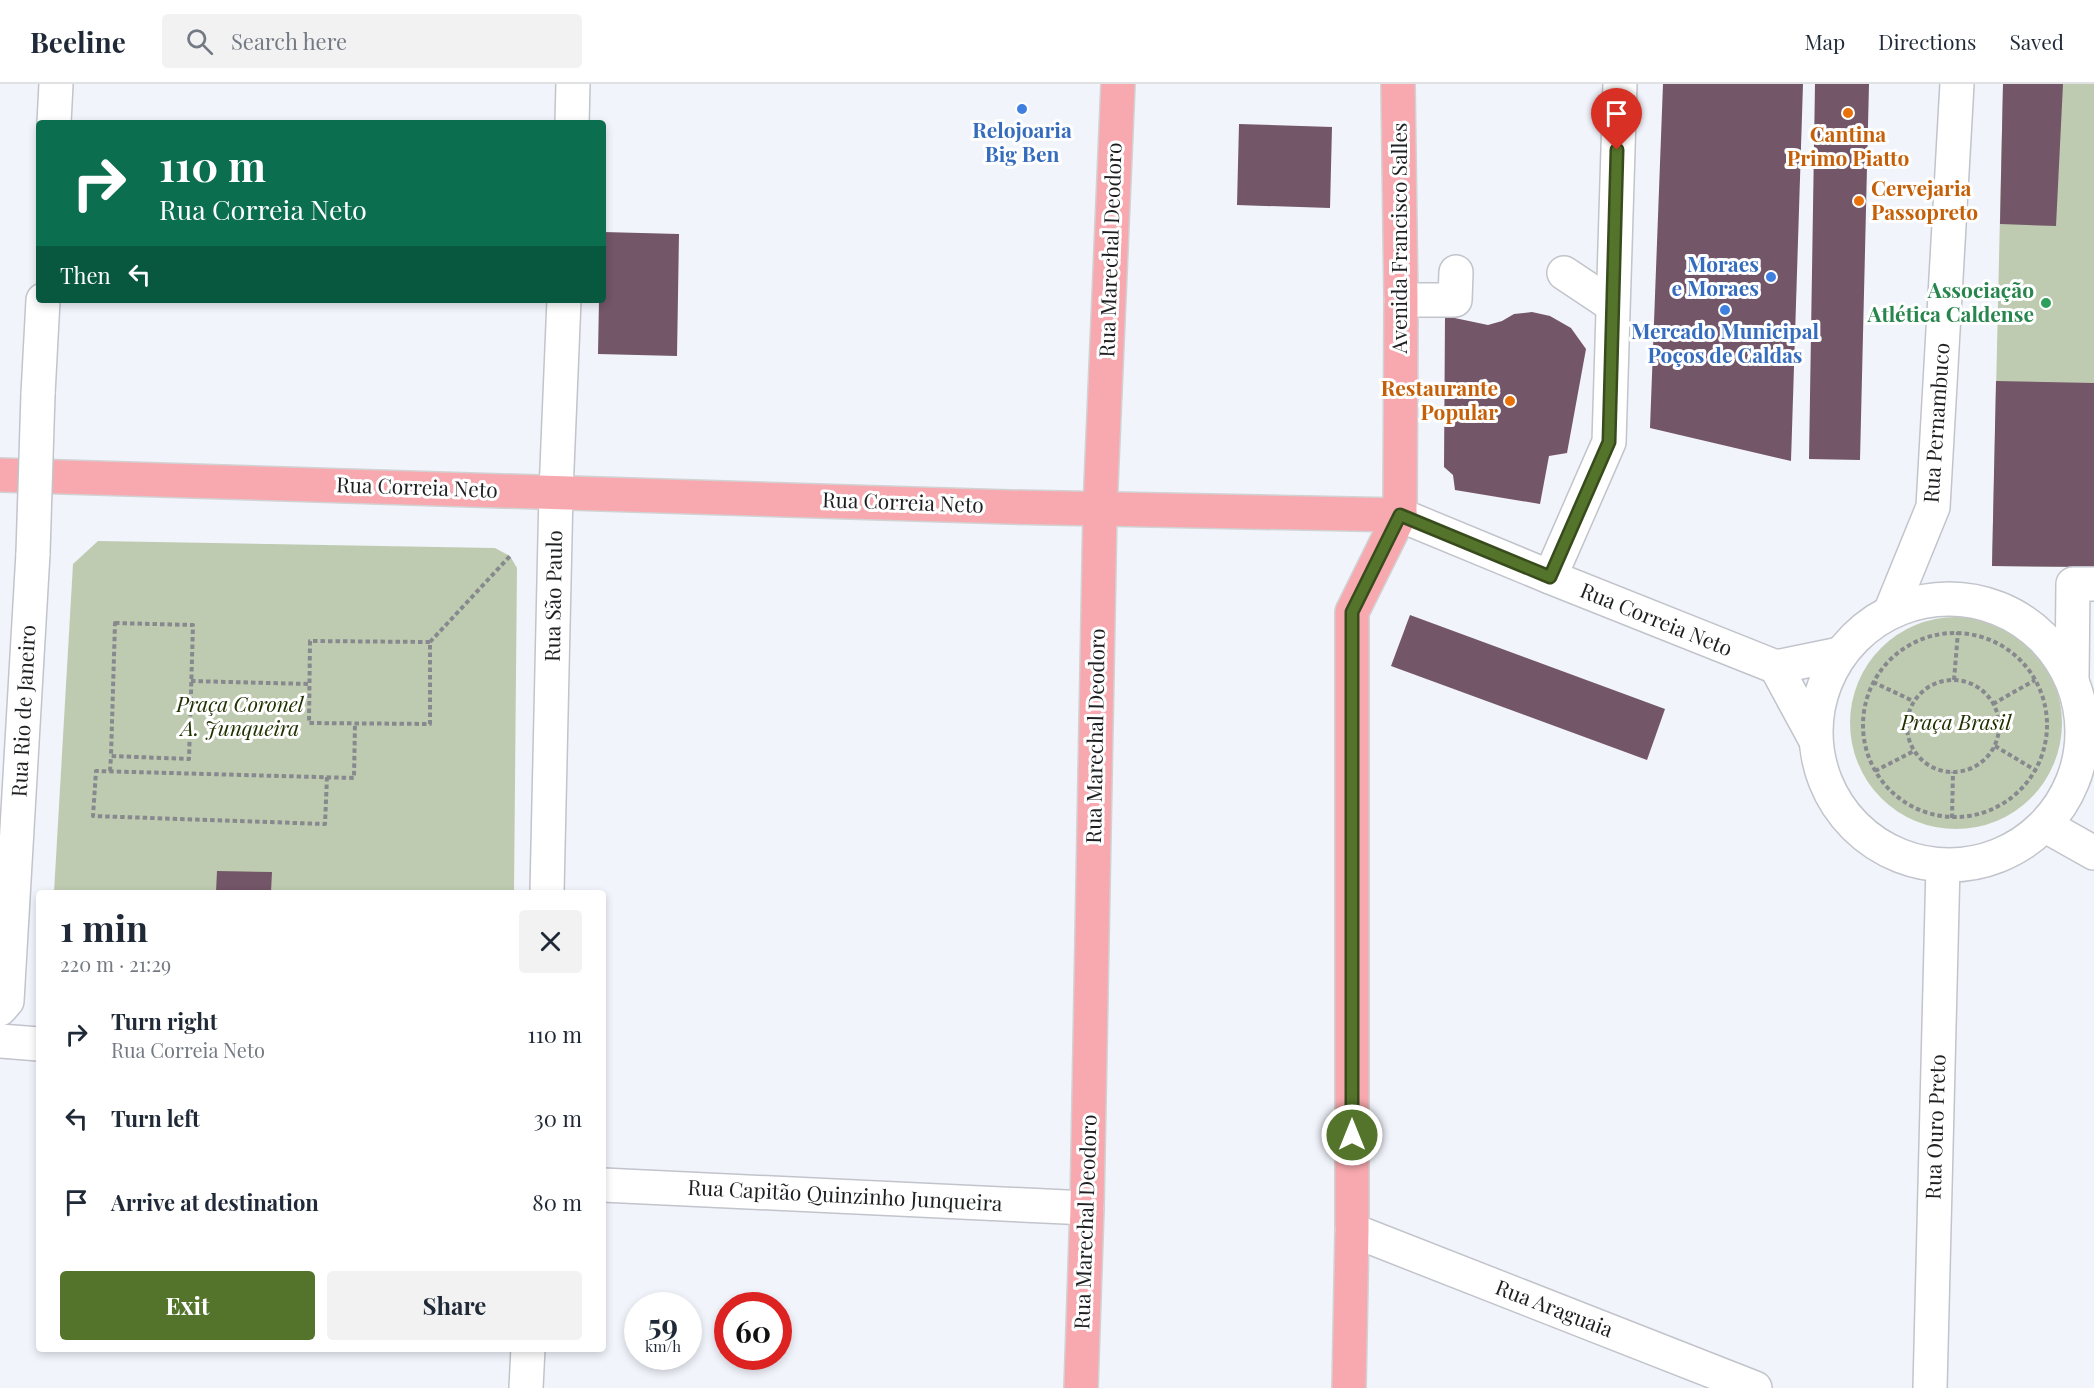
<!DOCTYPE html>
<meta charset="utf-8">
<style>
:root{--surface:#fff;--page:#f2f2f3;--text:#1f2937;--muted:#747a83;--line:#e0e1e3;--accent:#54742b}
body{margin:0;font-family:"Playfair Display",serif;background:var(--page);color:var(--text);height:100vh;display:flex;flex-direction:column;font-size:22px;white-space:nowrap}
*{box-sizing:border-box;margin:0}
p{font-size:20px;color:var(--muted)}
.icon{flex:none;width:33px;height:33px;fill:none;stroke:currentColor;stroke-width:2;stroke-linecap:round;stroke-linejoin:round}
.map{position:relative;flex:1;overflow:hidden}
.details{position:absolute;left:36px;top:806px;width:570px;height:462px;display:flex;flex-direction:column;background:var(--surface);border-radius:6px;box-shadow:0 3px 9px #0003}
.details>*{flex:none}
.banner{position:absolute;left:36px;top:36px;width:570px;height:183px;border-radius:6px;box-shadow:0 3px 9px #0003;background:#0b6e4f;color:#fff;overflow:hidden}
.speed{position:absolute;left:624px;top:1208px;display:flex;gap:12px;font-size:30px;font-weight:700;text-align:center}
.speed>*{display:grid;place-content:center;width:78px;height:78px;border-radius:50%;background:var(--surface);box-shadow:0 3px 9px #0003;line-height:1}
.speed small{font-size:15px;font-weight:400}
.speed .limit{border:9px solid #d22;background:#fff;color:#111}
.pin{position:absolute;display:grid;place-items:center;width:51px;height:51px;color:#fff;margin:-62px -26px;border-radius:50% 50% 50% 0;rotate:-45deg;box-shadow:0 0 6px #0007}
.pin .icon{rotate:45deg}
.me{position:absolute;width:66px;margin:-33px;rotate:0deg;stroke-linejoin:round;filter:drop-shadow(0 0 4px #0008)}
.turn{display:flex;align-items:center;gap:21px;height:126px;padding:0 24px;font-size:27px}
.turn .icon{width:78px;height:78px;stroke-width:2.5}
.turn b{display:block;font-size:42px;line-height:51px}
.then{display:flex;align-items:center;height:57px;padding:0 24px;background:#0003;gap:12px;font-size:22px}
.round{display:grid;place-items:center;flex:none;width:63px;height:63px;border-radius:6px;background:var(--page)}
.overview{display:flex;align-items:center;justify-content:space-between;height:102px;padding:0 24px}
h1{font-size:36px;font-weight:700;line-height:45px}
.cta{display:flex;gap:12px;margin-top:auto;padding:12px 24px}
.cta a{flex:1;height:69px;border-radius:6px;background:var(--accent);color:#fff;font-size:24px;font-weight:700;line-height:69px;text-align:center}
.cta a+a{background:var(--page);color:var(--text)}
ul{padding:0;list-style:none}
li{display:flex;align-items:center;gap:18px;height:84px;padding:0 24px}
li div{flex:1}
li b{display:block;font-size:22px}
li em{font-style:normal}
header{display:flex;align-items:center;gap:36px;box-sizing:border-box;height:84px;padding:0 30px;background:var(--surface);border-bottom:2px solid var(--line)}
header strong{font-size:28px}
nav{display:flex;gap:33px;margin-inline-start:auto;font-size:21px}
.search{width:420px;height:54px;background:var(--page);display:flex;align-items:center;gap:15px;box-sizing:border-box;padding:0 21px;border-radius:6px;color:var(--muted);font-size:22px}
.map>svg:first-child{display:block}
.green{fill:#bfcbb0}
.building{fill:#735668}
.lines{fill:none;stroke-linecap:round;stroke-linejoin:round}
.minor-casing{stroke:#c2c4cb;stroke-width:36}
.major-casing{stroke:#d2d2d3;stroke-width:36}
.path{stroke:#87898e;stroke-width:4;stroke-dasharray:4.5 3;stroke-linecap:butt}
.minor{stroke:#fff;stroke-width:33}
.major{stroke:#f8a9af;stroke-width:33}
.minor-bridge-casing{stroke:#c2c4cb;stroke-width:36;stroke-linecap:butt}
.minor-bridge{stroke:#fff;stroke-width:33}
.route-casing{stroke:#374b1c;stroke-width:15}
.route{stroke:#54742b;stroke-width:10}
.shop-dot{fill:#3f7fe0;stroke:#fff;stroke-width:2}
.food-dot{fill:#e8710a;stroke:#fff;stroke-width:2}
.leisure-dot{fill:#2e9e5b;stroke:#fff;stroke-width:2}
.labels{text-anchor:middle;stroke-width:6;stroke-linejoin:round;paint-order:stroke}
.shop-label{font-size:21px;font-weight:bold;fill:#366cbe;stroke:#fff}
.food-label{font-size:21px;font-weight:bold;fill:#c56008;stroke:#fff}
.street-label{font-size:21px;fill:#1e1f21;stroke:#fff}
.leisure-label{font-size:21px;font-weight:bold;fill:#27864d;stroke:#fff;text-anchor:end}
.park-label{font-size:21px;font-style:italic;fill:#203100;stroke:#fff}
</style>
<header>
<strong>Beeline</strong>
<div class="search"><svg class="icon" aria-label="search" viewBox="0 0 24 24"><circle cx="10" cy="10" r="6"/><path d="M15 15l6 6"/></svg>Search here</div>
<nav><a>Map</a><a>Directions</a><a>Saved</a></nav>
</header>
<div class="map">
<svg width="2094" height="1304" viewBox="0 0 2094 1304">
<rect width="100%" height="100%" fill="#f2f4fc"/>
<!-- green -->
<g class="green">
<path d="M2003,0H2094V483L1992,482Z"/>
<path d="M98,457L495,464L510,472L517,484L514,808H54L73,480Z"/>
<circle cx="1956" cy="639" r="106"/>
</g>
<!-- building -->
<g class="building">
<path d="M1663,0H1803L1791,377L1650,344Z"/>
<path d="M1815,0H1869L1860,376L1809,375Z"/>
<path d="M2003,0H2063L2056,142L2000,140Z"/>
<path d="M1239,40L1332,43L1330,124L1237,121Z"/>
<path d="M603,148L679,150L677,272L598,270L599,216H603Z"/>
<path d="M1532,228L1550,232L1571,244L1586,265L1567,369L1549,372L1540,420L1455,406L1453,391L1444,383L1445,232L1488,241L1502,237L1514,230Z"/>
<path d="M1996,297L2094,299V483L1992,482Z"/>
<path d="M1410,531L1665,625L1647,676L1391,582Z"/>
<path d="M217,787L272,788L271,808H216Z"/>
</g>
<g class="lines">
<!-- minor casing -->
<g class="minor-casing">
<g id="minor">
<path d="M54,39L56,0"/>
<path d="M572,39L573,0"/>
<path d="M1564,189L1612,221"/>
<path d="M1401,216H1455L1456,188"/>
<path d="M38,310L43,216"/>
<path d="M1400,431L1550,493L1776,583L1840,570"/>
<path d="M1550,493L1609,358L1620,0"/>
<circle cx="1949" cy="648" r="133"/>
<path d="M1891,526L1933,423L1957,0"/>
<path d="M1776,583L1815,655"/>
<path d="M2072,595L2073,500H2094"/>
<path d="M2046,742L2094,769"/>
<path d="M547,808L556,408L564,216"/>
<path d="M0,925L7,917L33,469"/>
<path d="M0,957L39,960"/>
<path d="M603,1101L1087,1124"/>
<path d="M1352,1146L1755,1304"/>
<path d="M526,1304L528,1264"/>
<path d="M1930,1304L1943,782"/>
</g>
</g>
<!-- major casing -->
<g class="major-casing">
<g id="major">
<path d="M0,391L1010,423L1400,431"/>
<path d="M1081,1304L1087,1124L1100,425L1118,0"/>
<path d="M1349,1304L1352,1146V528L1400,431L1401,216L1398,0"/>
</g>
</g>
<!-- path -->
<g class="path">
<path d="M115,539L193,541L189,675L111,672Z"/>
<circle cx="1955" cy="641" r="92"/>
<path d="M430,558L310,557L309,639L430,640V558L510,472"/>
<circle cx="1953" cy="642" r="46"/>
<path d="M1954,596L1958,548"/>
<path d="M191,597L309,600"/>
<path d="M1873,598L1913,617"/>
<path d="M1993,620L2035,596"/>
<path d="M1995,662L2035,686"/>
<path d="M110,687L111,672"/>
<path d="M1875,687L1914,667"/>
<path d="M327,693L325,740L93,732L96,687L354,694L355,639"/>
<path d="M1952,734L1953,688"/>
</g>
<!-- minor -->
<use href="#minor" class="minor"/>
<!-- major -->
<use href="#major" class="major"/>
<!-- minor-bridge casing -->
<g class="minor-bridge-casing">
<path id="minor-bridge" d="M33,469L38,310"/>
</g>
<!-- minor-bridge -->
<use href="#minor-bridge" class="minor-bridge"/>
</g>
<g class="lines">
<!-- route casing -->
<g class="route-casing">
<path id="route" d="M1352,1051V528L1400,431L1550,493L1609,358L1617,66"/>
</g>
<!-- route -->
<use href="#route" class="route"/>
</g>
<!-- markers -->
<g class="shop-dot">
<circle cx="1022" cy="25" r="6"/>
<circle cx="1771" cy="193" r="6"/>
<circle cx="1725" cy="226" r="6"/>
</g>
<g class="food-dot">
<circle cx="1848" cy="29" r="6"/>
<circle cx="1859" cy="117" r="6"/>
<circle cx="1510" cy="317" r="6"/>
</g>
<circle class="leisure-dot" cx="2046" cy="219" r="6"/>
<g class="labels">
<!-- shop labels -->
<g class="shop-label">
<text x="1022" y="54">Relojoaria<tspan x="1022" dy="24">Big Ben</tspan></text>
<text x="1759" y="188" text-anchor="end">Moraes<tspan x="1759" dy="24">e Moraes</tspan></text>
<text x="1725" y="255">Mercado Municipal<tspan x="1725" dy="24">Poços de Caldas</tspan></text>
</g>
<!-- food labels -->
<g class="food-label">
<text x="1848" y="58">Cantina<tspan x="1848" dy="24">Primo Piatto</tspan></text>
<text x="1871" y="112" text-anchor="start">Cervejaria<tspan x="1871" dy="24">Passopreto</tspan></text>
<text x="1498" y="312" text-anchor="end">Restaurante<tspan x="1498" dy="24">Popular</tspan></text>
</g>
<!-- street labels -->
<g class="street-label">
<text transform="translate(1400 154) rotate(-90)" y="7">Avenida Francisco Salles</text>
<text transform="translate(1111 166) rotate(-88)" y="7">Rua Marechal Deodoro</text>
<text transform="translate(1937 339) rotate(-86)" y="7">Rua Pernambuco</text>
<text transform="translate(417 404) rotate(2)" y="7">Rua Correia Neto</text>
<text transform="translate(903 419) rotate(2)" y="7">Rua Correia Neto</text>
<text transform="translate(554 512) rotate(-89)" y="7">Rua São Paulo</text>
<text transform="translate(1656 536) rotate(22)" y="7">Rua Correia Neto</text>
<text transform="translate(24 627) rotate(-87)" y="7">Rua Rio de Janeiro</text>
<text transform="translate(1096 652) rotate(-89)" y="7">Rua Marechal Deodoro</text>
<text transform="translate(1936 1043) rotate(-88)" y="7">Rua Ouro Preto</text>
<text transform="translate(845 1112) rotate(3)" y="7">Rua Capitão Quinzinho Junqueira</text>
<text transform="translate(1086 1138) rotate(-88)" y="7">Rua Marechal Deodoro</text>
<text transform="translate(1554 1225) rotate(21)" y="7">Rua Araguaia</text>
</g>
<!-- leisure labels -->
<g class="leisure-label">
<text x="2034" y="214">Associação<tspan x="2034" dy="24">Atlética Caldense</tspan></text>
</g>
<!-- park labels -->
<g class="park-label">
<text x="240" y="628">Praça Coronel<tspan x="240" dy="24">A. Junqueira</tspan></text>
<text x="1956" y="646">Praça Brasil</text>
</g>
</g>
</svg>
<div class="speed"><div>59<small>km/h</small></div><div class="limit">60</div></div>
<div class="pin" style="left:1617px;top:66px;background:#d93025"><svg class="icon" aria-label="arrive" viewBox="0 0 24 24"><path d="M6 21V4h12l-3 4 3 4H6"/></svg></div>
<svg class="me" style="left:1352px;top:1051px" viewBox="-20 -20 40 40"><circle r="17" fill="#54742b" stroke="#fff" stroke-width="3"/><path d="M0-11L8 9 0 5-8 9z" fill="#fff"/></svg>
<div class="banner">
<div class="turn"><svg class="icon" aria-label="right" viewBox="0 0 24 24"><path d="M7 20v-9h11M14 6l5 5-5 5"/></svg><div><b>110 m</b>Rua Correia Neto</div></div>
<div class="then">Then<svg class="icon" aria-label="left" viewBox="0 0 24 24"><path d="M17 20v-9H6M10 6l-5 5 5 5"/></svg></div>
</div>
<section class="details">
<div class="overview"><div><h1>1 min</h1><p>220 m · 21:29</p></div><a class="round"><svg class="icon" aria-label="close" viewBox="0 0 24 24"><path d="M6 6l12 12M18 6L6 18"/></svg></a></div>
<ul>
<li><svg class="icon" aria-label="right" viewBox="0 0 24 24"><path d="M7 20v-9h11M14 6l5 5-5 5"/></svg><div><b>Turn right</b><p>Rua Correia Neto</p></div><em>110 m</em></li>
<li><svg class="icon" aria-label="left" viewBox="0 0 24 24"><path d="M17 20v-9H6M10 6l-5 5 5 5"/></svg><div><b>Turn left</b></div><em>30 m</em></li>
<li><svg class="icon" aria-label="arrive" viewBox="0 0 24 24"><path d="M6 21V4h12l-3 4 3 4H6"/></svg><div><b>Arrive at destination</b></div><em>80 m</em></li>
</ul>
<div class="cta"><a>Exit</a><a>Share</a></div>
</section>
</div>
